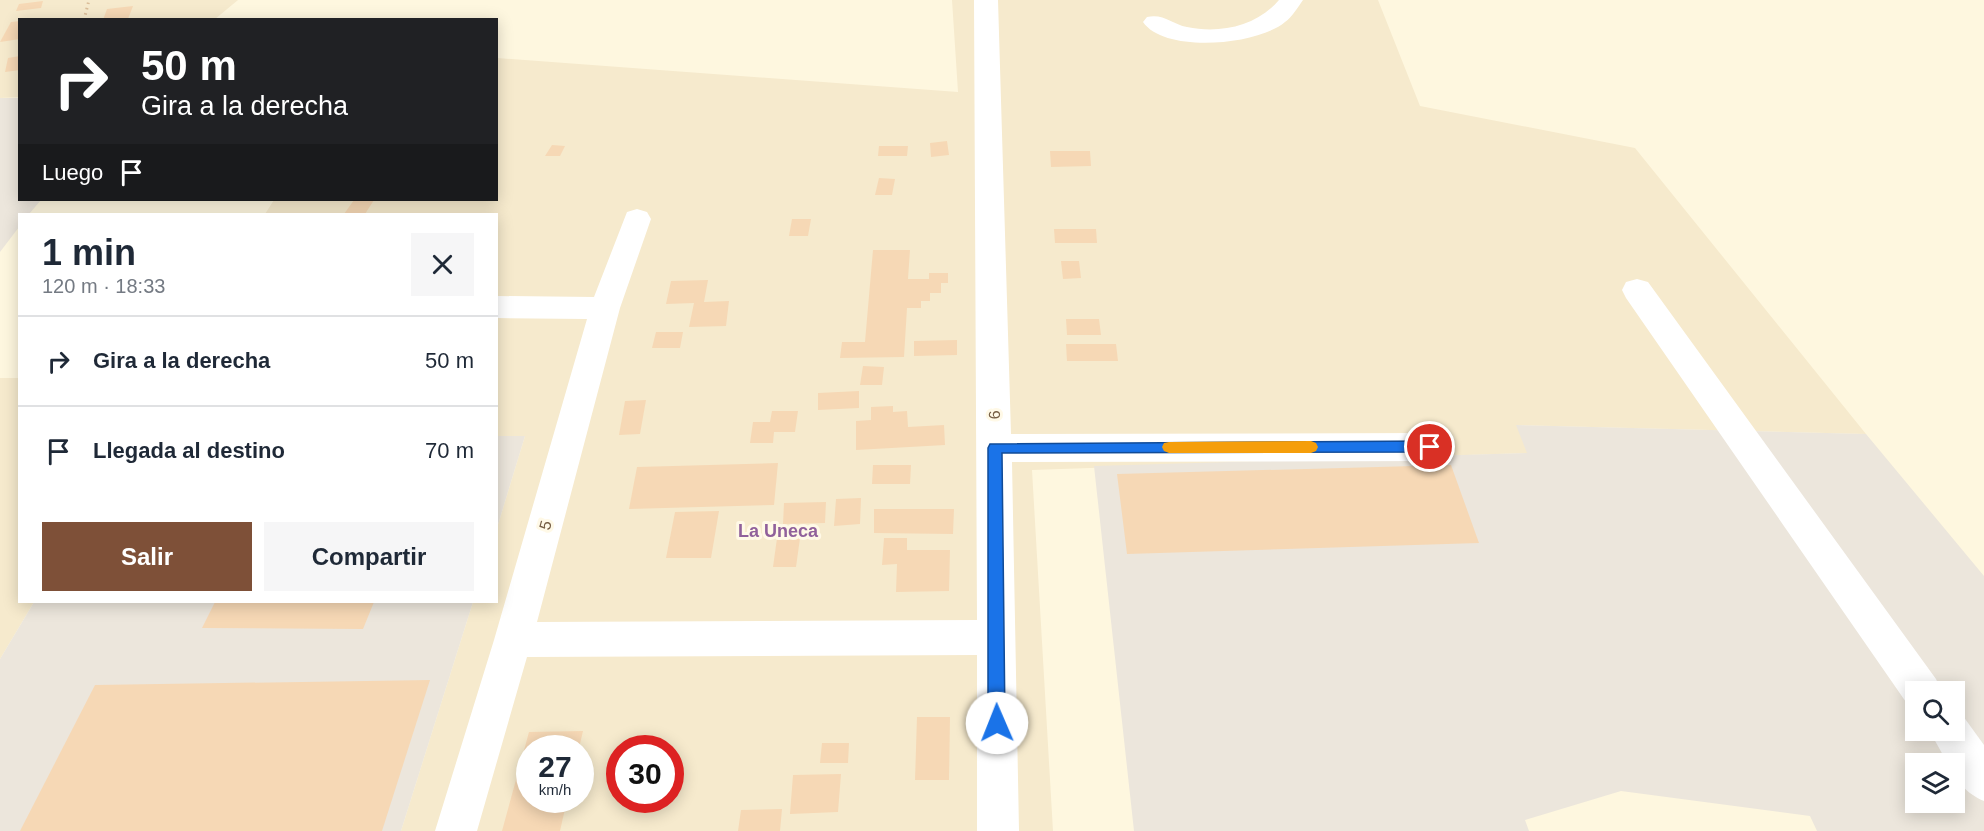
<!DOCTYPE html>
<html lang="es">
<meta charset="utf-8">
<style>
:root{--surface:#fff;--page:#f6f6f7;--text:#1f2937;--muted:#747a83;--line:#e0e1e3;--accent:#7e5038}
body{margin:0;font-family:Helvetica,sans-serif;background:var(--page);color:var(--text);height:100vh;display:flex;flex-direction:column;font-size:22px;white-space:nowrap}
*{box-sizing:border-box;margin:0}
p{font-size:20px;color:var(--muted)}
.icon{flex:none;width:33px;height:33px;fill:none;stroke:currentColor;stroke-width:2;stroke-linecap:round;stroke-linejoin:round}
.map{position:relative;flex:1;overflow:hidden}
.sheet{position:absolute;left:18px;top:213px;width:480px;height:390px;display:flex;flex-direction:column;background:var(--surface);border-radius:0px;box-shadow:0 3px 15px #0003}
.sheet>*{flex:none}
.hud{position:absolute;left:18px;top:18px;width:480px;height:183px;border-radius:0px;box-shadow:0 3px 15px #0003;background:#202124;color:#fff;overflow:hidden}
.buttons{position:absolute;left:1905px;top:681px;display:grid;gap:12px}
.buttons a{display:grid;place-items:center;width:60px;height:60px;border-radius:0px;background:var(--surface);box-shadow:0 3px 15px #0003;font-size:30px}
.speed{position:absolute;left:516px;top:735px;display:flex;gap:12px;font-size:30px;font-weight:700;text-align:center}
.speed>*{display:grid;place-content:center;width:78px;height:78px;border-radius:50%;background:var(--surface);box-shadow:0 3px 15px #0003;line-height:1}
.speed small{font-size:15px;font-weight:400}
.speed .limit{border:9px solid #d22;background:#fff;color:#111}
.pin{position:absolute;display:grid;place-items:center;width:51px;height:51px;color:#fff;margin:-26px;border:3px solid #fff;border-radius:50%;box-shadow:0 2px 6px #0007}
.me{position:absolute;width:66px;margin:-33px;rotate:359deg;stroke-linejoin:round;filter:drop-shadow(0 0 4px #0008)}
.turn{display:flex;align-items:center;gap:21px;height:126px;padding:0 24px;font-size:27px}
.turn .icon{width:78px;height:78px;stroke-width:2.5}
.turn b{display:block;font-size:42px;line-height:51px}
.then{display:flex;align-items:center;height:57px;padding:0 24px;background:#0003;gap:12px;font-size:22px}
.round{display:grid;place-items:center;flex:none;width:63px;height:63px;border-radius:0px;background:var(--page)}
.headline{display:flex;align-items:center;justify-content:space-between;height:102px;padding:0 24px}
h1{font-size:36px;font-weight:800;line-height:45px}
.button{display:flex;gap:12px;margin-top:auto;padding:12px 24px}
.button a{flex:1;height:69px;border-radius:0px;background:var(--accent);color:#fff;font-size:24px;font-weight:800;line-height:69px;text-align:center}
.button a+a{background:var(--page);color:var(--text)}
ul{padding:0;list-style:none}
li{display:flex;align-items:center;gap:18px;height:90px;padding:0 24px;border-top:2px solid var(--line)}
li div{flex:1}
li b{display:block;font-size:22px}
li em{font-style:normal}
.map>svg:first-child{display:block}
.residential{fill:#f6eacd;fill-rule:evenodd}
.industrial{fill:#ece6dc;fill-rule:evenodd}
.building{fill:#f6d8b5}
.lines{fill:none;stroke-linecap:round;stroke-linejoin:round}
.path{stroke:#dabc98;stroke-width:3;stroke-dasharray:1.5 4;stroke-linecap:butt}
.minor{fill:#fff;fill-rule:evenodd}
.route{fill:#1a73e8;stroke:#114b97;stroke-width:1.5}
.slow{fill:#f59e0b}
.labels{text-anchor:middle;stroke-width:6;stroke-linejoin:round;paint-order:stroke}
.street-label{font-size:16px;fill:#765e45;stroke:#fff9e7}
.neighbourhood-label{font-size:18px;font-weight:bold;fill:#90609b;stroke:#fff9e7}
</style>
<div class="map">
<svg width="1984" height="831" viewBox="0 0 1984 831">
<rect width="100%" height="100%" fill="#fef7df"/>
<!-- residential -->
<g class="residential">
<path d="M0,0H238L215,19L20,20L19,97L0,98Z"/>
<path d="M952,0H1378L1420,106L1635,148L1866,434L1517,425L1528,453L1032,470L1053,831H401L473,602H496L497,528L525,436H497L496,214H265L274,200H496L497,58L958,92ZM530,748H580V800H530ZM620,748H670V800H620Z"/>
<path d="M0,378H19L20,602H34L0,659Z"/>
</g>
<!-- industrial -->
<g class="industrial">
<path d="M0,98H19L20,200H41L29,214H20L19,227L0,252Z"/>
<path d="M1516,425L1866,434L1984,576V831H1817L1810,816L1621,791L1525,820L1529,831H1134L1094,466L1527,453ZM1916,692H1954V730H1916ZM1916,764H1954V802H1916Z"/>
<path d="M497,436H525L497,528L496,436Z"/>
<path d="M34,602H473L401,831H0V659Z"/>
</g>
<!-- building -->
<g class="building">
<path d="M43,1L41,8L16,11L19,4Z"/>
<path d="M133,6L128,19L103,20L107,9Z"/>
<path d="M20,21V39L0,42L11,22Z"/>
<path d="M20,56V70L5,72L8,58Z"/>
<path d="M947,141L949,155L931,157L930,143Z"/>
<path d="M552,145L565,146L560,156H545Z"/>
<path d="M879,146H908L907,156H878Z"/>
<path d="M1050,151H1090L1091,166L1051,167Z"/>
<path d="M879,178L895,179L892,195H875Z"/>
<path d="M354,200H374L365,214H344Z"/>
<path d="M792,219H811L808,236H789Z"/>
<path d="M1054,229H1096L1097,243H1055Z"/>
<path d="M873,250H910L908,279H929V273H948V283H941V293H930V301H921V308H907L904,357L840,358L842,342H865Z"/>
<path d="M1061,261H1079L1081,278L1063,279Z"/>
<path d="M708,280L704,302L729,301L726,326L689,327L694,303L666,304L671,281Z"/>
<path d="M1066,319H1099L1101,335H1067Z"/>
<path d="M656,332H683L680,348H652Z"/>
<path d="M957,340V355L914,356V341Z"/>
<path d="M1066,344H1116L1118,361H1067Z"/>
<path d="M863,366L884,367L882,385H860Z"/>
<path d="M859,391V408L818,410V393Z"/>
<path d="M646,400L640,434L619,435L625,401Z"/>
<path d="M893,406V412L907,411L908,427L944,425L945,445L856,450V421L871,420V407Z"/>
<path d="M772,411H798L795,432H774L773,443H750L753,422H770Z"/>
<path d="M778,463L774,505L629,509L637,467Z"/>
<path d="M873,465H911L910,484H872Z"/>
<path d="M1451,465L1479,543L1127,554L1117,474Z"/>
<path d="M861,498L860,524L834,526L836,499Z"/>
<path d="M826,502L825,523L783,524L784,503Z"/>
<path d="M874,509H954L953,534L874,533Z"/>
<path d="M719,511L711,558H666L675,512Z"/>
<path d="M778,531H801L796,567H773Z"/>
<path d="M884,538H907V550H950L949,591L896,592L897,564L882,565Z"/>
<path d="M215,602H374L363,629L202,628Z"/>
<path d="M430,680L382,831H20L95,685Z"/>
<path d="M917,717H950L949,780H915Z"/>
<path d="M583,731L579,748H530V800H567L560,831H502L529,732Z"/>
<path d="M822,743H849L848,763H820Z"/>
<path d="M841,774L838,812L790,814L793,775Z"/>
<path d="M782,809L780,831H738L741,810Z"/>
</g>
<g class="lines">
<!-- path -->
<path class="path" d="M84,20L89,0"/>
<!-- minor -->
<g class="minor">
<path d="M974,0H998L1011,434L1430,433L1442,437L1447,447L1442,457L1430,461L1012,462L1019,831H977V655L527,657L477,831H435L494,640L587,319L496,318V296L594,297L627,212L637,209L647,212L651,219L620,308L537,622L977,620Z"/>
<path d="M1279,0H1303C1298,7 1292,17 1285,22C1258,45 1165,54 1143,22L1147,17C1163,13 1172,24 1187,27C1220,34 1257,26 1279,0Z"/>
<path d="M1637,279L1648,282L1936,679L1942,692H1916V708L1908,705L1626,298L1622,290L1626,282Z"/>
<path d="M1954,713L1963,716L1984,745V801C1968,794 1954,782 1954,764H1948L1929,730H1954Z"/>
</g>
</g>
<!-- route -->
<path class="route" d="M1430,441L1435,443L1437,447L1435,451L1430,452L1002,453L1005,723L1002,729L997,731L991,729L988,723V448L990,444Z"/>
<!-- slow -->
<path class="slow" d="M1311,441L1316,443L1318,447L1316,451L1311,453H1169L1164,451L1162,447L1164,443L1169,442Z"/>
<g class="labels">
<!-- street labels -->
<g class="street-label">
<text transform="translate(994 415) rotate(-91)" y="6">6</text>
<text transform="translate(545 525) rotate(-74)" y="6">5</text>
</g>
<!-- neighbourhood labels -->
<g class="neighbourhood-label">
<text x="778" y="537">La Uneca</text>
</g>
</g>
</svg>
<div class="buttons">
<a><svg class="icon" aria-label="search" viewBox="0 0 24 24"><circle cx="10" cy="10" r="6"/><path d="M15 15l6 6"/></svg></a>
<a><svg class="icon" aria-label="layers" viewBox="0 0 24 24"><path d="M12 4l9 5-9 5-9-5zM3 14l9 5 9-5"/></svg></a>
</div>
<div class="speed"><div>27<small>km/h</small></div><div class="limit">30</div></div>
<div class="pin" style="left:1430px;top:447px;background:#d93025"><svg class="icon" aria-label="arrive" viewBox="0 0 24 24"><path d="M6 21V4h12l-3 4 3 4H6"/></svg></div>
<svg class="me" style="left:997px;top:723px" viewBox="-20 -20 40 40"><circle r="19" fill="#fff"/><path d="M0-13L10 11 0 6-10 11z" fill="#1a73e8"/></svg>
<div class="hud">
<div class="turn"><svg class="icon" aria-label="right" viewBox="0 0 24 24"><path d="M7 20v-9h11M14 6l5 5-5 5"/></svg><div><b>50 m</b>Gira a la derecha</div></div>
<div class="then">Luego<svg class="icon" aria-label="arrive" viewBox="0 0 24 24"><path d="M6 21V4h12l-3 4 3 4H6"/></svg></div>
</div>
<section class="sheet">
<div class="headline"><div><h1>1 min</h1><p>120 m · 18:33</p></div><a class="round"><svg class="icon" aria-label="close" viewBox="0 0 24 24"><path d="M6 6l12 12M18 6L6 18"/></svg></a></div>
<ul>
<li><svg class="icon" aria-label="right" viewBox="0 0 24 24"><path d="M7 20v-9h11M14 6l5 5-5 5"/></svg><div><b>Gira a la derecha</b></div><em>50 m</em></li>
<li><svg class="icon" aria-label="arrive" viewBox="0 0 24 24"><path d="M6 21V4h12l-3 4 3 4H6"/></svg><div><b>Llegada al destino</b></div><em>70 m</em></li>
</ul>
<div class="button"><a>Salir</a><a>Compartir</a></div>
</section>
</div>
